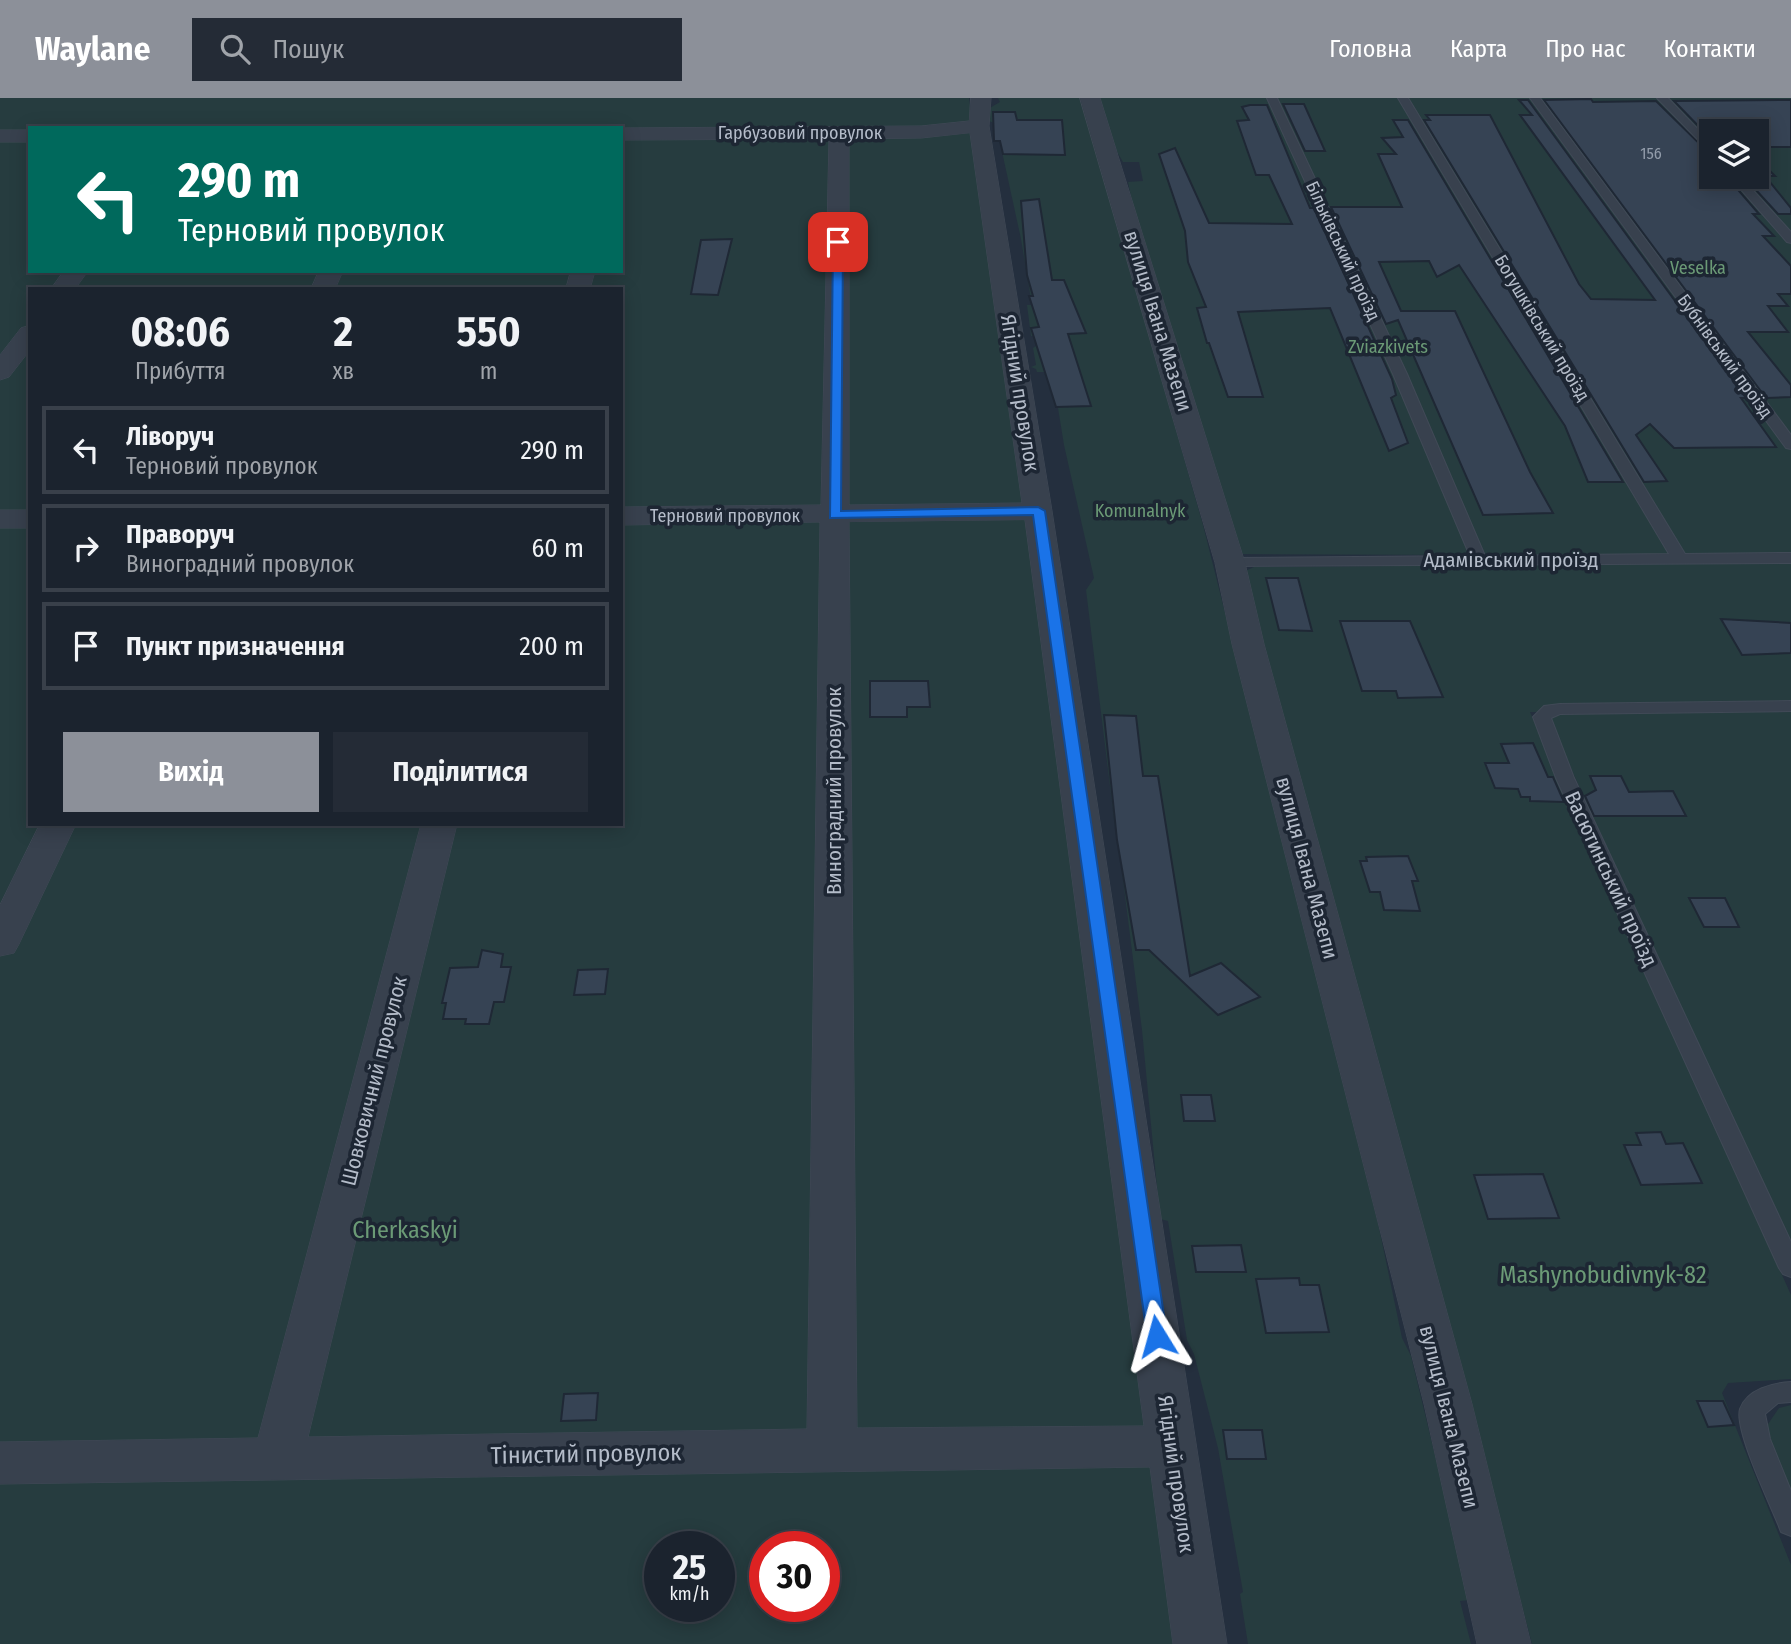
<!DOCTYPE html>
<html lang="uk">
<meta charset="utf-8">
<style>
:root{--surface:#1b232e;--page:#242b36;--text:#f1f3f6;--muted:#a0a4aa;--line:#39404a;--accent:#8c9099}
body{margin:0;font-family:"Fira Sans Condensed",sans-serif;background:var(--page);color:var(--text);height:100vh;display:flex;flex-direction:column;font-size:26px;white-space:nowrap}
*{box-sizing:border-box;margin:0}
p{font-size:23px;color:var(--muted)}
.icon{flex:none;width:38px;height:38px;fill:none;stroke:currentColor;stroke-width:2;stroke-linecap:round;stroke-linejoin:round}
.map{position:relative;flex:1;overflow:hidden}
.panel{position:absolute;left:28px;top:189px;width:595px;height:539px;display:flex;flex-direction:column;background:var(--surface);border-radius:0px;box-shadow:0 4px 18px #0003,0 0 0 2px var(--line)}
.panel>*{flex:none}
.hud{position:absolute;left:28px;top:28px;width:595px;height:147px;border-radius:0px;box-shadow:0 4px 18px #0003,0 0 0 2px var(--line);background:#00695c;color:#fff;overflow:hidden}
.tools{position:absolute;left:1699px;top:21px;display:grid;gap:14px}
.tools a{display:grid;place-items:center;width:70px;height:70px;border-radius:0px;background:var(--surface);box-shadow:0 4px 18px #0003,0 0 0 2px var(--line);font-size:35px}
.speed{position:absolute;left:644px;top:1433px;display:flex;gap:14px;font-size:35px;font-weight:700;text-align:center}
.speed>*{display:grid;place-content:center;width:91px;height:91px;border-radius:50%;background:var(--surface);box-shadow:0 4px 18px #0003,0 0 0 2px var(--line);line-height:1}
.speed small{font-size:18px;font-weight:400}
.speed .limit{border:10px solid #d22;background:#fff;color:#111}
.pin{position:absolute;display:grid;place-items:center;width:60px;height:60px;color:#fff;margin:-30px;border-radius:14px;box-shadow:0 4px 10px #0006}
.me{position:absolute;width:77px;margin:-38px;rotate:352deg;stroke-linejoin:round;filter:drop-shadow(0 0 5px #0008)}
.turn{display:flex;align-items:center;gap:24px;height:147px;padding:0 35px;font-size:32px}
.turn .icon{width:91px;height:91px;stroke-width:2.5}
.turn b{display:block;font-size:49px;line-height:60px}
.eta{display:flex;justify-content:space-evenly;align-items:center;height:119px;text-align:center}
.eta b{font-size:42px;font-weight:700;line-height:49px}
.cta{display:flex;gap:14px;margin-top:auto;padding:14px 35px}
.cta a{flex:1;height:80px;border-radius:0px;background:var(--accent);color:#fff;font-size:28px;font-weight:700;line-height:80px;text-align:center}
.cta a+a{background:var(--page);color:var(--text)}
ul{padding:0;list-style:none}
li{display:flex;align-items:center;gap:21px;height:88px;margin:0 14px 10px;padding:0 21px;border:4px solid var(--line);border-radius:0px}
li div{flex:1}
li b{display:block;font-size:26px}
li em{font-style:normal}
header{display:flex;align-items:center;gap:42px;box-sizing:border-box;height:98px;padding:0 35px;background:var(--accent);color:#fff}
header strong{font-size:33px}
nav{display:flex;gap:38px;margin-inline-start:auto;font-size:24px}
.search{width:490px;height:63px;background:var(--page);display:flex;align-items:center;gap:18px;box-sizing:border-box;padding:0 24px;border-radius:0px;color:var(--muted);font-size:26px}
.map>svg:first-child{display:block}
.green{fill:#263c3f;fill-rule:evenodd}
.building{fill:#364354;stroke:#1f2835;stroke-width:2}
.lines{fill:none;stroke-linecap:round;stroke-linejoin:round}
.service-casing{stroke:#414a57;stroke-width:2}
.minor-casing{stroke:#414a57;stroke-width:1}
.service{fill:#38414e;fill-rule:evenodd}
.minor{fill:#38414e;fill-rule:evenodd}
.route{fill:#1a73e8;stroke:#114b97;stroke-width:2}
.labels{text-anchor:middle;stroke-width:7;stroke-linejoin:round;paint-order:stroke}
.far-number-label{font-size:16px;fill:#929caa}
.far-street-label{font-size:18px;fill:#b4bcc9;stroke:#1d2633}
.far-park-label{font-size:18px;fill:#6b9a76;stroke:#1d2633}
.street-label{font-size:21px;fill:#b4bcc9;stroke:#1d2633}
.near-park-label{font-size:24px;fill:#6b9a76;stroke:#1d2633}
.near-street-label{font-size:24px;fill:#b4bcc9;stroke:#1d2633}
</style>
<header>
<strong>Waylane</strong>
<div class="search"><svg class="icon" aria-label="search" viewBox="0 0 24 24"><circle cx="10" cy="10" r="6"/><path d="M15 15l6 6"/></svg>Пошук</div>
<nav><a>Головна</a><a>Карта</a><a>Про нас</a><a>Контакти</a></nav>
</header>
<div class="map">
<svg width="1791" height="1546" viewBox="0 0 1791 1546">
<rect width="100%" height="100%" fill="#242f3e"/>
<!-- green -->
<g class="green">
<path d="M0,0H969L1054,576L1179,1546H0ZM30,30H621V173H30ZM30,191H621V726H30ZM660,1449H719V1508H660ZM765,1449H824V1508H765Z"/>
<path d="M998,0H1082L1203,427L1378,1125L1402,1240L1411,1258L1470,1502L1460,1503L1471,1546H1248L1240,1496L1243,1494L1218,1350L1194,1256L1187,1242L1168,1123L1160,1121L1142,932L1122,774L1125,773L1117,745L1086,492L1094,480L1064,347L1058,310L1044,274H1037L1036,271L1031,269L1036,267L1033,250L1037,247V238H1031L1027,207H1032L1021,141L996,26L989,23L988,11L1000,4Z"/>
<path d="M1096,0H1791V455L1659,458L1237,456L1136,123L1128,84L1143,83L1139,64H1123L1113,47ZM1712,33H1757V79H1712Z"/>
<path d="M1791,465V1151L1545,614H1530L1791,1197V1281L1728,1285L1722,1295L1791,1467V1546H1532L1393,1018L1243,474L1254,469Z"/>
<path d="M1791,1307V1397L1766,1329L1779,1310Z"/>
</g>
<!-- building -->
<g class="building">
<path d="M1591,1L1593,4L1656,3L1712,58V79H1727L1759,116H1753L1774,138H1763L1791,168V196H1778L1788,208H1768L1788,234H1748L1791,287V299L1766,300L1544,2Z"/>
<path d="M1519,2H1528L1746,300H1741L1776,349L1674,350L1650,326L1636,337L1667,383L1644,384L1424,22H1430L1426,17H1490L1579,186L1591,201L1655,202L1520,17H1532Z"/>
<path d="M1791,2V49H1757V33H1712V42L1674,3Z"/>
<path d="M1283,6H1304L1325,53H1305Z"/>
<path d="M1250,7H1267L1310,110H1314L1392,281L1396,297L1391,300L1408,345L1389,353L1330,210L1238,214L1263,299H1228L1209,245H1207L1197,210L1206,209L1188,164L1185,133L1159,56L1175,50L1209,125L1292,126L1269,77H1256L1237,23L1249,22L1242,9Z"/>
<path d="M993,14H1015L1017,22H1062L1065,57L1003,56L1000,43H994Z"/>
<path d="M1393,22H1408L1623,384H1588L1565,328L1459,167L1437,179L1429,163L1379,164L1401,213H1455L1530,374L1553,415L1483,417L1398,222L1386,226L1331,109H1402L1378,56H1396L1382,40L1403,39Z"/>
<path d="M1757,60L1775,78H1765L1791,110V116H1778L1744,79H1757Z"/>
<path d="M1039,101L1052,182H1064L1086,235L1068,236L1091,308L1056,309L1031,230L1039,229L1029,198H1033L1027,177L1021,103Z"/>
<path d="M732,141L718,197L691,196L701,142Z"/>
<path d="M1266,480H1298L1312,533L1279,532Z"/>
<path d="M1721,521L1791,525V555L1742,557Z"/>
<path d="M1340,523H1410L1443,599L1398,600L1396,593H1362Z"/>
<path d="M870,583H928L930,609H907V619H870Z"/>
<path d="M1104,617L1136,618L1143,678H1158L1190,878L1221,865L1260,899L1218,917L1149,852H1136L1117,742Z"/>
<path d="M1533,645L1548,679H1553L1564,704L1530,703V699H1521L1518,691L1495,690L1485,665H1509L1501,646Z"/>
<path d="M1590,678H1621L1629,694L1673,693L1686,718H1594L1585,698L1596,692Z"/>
<path d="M1408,758L1418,783H1412L1420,813L1384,812L1380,794H1370L1360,763H1367L1366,759Z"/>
<path d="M1689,800H1725L1739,829H1704Z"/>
<path d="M482,852L503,856L501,869H511L504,904H494L489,926H465L466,921H443L446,905H442L450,870L478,869Z"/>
<path d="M608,871L605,896L574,897L578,872Z"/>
<path d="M1181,997H1211L1215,1023H1184Z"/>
<path d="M1661,1034L1666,1046L1683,1045L1702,1085L1641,1087L1624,1047H1641L1636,1035Z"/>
<path d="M1543,1076L1559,1120L1488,1121L1474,1077Z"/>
<path d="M1241,1147L1246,1174H1196L1192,1148Z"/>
<path d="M1299,1180L1300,1187H1319L1329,1234L1266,1235L1256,1181Z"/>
<path d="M598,1295L596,1322L561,1323L564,1296Z"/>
<path d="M1697,1303H1723L1734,1327L1708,1329Z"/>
<path d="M1223,1332H1262L1266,1361H1227Z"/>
</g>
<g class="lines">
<!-- service casing -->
<g class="service-casing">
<g id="service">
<path d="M1267,0H1277L1407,276L1485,458L1669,456L1398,0H1408L1685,456L1791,455V465L1224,468L1222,465L1230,460L1470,458L1393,276Z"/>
<path d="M1530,0H1540L1791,337V351L1786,350Z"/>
<path d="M1657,0H1668L1712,46V56Z"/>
<path d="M1730,79H1741L1791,134V145L1787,144Z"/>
<path d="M1791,603V613L1560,616L1551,620L1574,680L1791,1144V1179L1783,1176L1779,1170L1556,680L1533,619L1544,608L1560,606Z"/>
<path d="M1791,1284V1304L1778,1305L1765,1316L1770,1341L1791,1393V1438L1781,1434L1778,1426C1769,1404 1734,1331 1740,1311C1747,1291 1773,1285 1791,1284Z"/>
</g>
</g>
<!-- minor casing -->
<g class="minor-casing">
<g id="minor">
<path d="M971,0H991L989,28L1052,413L1227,1546H1173L1150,1369L0,1386V1344L258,1340L421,726H457L308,1339L807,1331L820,424L621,427V409L821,407L829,41L621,42V30L921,28L969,23ZM970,35L1022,405L849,407V41L921,40ZM1025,422L1144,1328L857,1330L849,424Z"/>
<path d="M1080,0H1100L1245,465L1264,546L1472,1306L1531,1546H1477L1424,1306L1232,546L1215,465Z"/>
<rect x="0" y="32" width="30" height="12"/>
<path d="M64,173H88L75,191H51Z"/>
<path d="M319,173H343L335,191H311Z"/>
<path d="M571,173H595L590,191H566Z"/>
<path d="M30,228V252L9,279L0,282V257L21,230Z"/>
<rect x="0" y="412" width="30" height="18"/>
<path d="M40,726H76L19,846L14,855L0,858V807Z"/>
</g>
</g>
<!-- service -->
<use href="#service" class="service"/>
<!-- minor -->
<use href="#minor" class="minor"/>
</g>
<!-- route -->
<path class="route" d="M838,141L843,144L841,413L1038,409L1045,413L1167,1238L1164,1244L1157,1246L1150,1244L1147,1238L1033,417L830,420L833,144Z"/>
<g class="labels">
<!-- far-number labels -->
<g class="far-number-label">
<text x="1651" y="61">156</text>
</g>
<!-- far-street labels -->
<g class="far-street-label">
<text x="800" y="41">Гарбузовий провулок</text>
<text transform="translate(1343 153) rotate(65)" y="6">Більківський проїзд</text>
<text transform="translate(1542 230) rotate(59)" y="6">Богушківський проїзд</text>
<text transform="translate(1725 258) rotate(54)" y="6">Бубнівський проїзд</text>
<text x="725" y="424">Терновий провулок</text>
</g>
<!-- far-park labels -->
<g class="far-park-label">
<text x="1698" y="176">Veselka</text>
<text x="1388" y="255">Zviazkivets</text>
<text x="1140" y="419">Komunalnyk</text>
</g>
<!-- street labels -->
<g class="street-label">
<text transform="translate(1158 223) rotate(73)" y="7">вулиця Івана Мазепи</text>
<text transform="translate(1020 295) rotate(81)" y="7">Ягідний провулок</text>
<text x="1511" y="469">Адамівський проїзд</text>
<text transform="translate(834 693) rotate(-90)" y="7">Виноградний провулок</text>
<text transform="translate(1307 770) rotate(75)" y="7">вулиця Івана Мазепи</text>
<text transform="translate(1611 781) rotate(65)" y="7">Васютинський проїзд</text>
<text transform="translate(374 983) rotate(-76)" y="7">Шовковичний провулок</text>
<text transform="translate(1449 1319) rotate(76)" y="7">вулиця Івана Мазепи</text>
<text transform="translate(1176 1376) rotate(82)" y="7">Ягідний провулок</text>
</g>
<!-- near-park labels -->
<g class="near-park-label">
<text x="405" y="1140">Cherkaskyi</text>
<text x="1603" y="1185">Mashynobudivnyk-82</text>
</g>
<!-- near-street labels -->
<g class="near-street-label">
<text transform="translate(586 1356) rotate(-1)" y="8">Тінистий провулок</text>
</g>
</g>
</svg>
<div class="tools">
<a><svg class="icon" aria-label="layers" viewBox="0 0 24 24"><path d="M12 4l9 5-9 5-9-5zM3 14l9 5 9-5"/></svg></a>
</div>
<div class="speed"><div>25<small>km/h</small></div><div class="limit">30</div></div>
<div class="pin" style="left:838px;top:144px;background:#d93025"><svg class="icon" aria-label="arrive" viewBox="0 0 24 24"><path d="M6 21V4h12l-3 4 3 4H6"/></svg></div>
<svg class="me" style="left:1157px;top:1238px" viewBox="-20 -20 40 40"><path d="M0-17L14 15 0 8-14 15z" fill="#1a73e8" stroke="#fff" stroke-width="4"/></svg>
<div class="hud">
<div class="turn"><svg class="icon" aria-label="left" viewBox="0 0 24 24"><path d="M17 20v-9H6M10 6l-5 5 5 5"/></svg><div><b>290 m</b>Терновий провулок</div></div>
</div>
<section class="panel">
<div class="eta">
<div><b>08:06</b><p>Прибуття</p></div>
<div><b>2</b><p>хв</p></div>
<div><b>550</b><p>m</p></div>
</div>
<ul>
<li><svg class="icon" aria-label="left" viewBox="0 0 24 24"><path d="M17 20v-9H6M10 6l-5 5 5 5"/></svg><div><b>Ліворуч</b><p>Терновий провулок</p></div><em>290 m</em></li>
<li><svg class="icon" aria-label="right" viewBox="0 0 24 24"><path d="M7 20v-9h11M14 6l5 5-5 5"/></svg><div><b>Праворуч</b><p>Виноградний провулок</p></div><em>60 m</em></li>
<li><svg class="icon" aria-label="arrive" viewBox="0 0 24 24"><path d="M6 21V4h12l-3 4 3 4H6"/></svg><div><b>Пункт призначення</b></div><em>200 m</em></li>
</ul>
<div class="cta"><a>Вихід</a><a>Поділитися</a></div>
</section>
</div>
